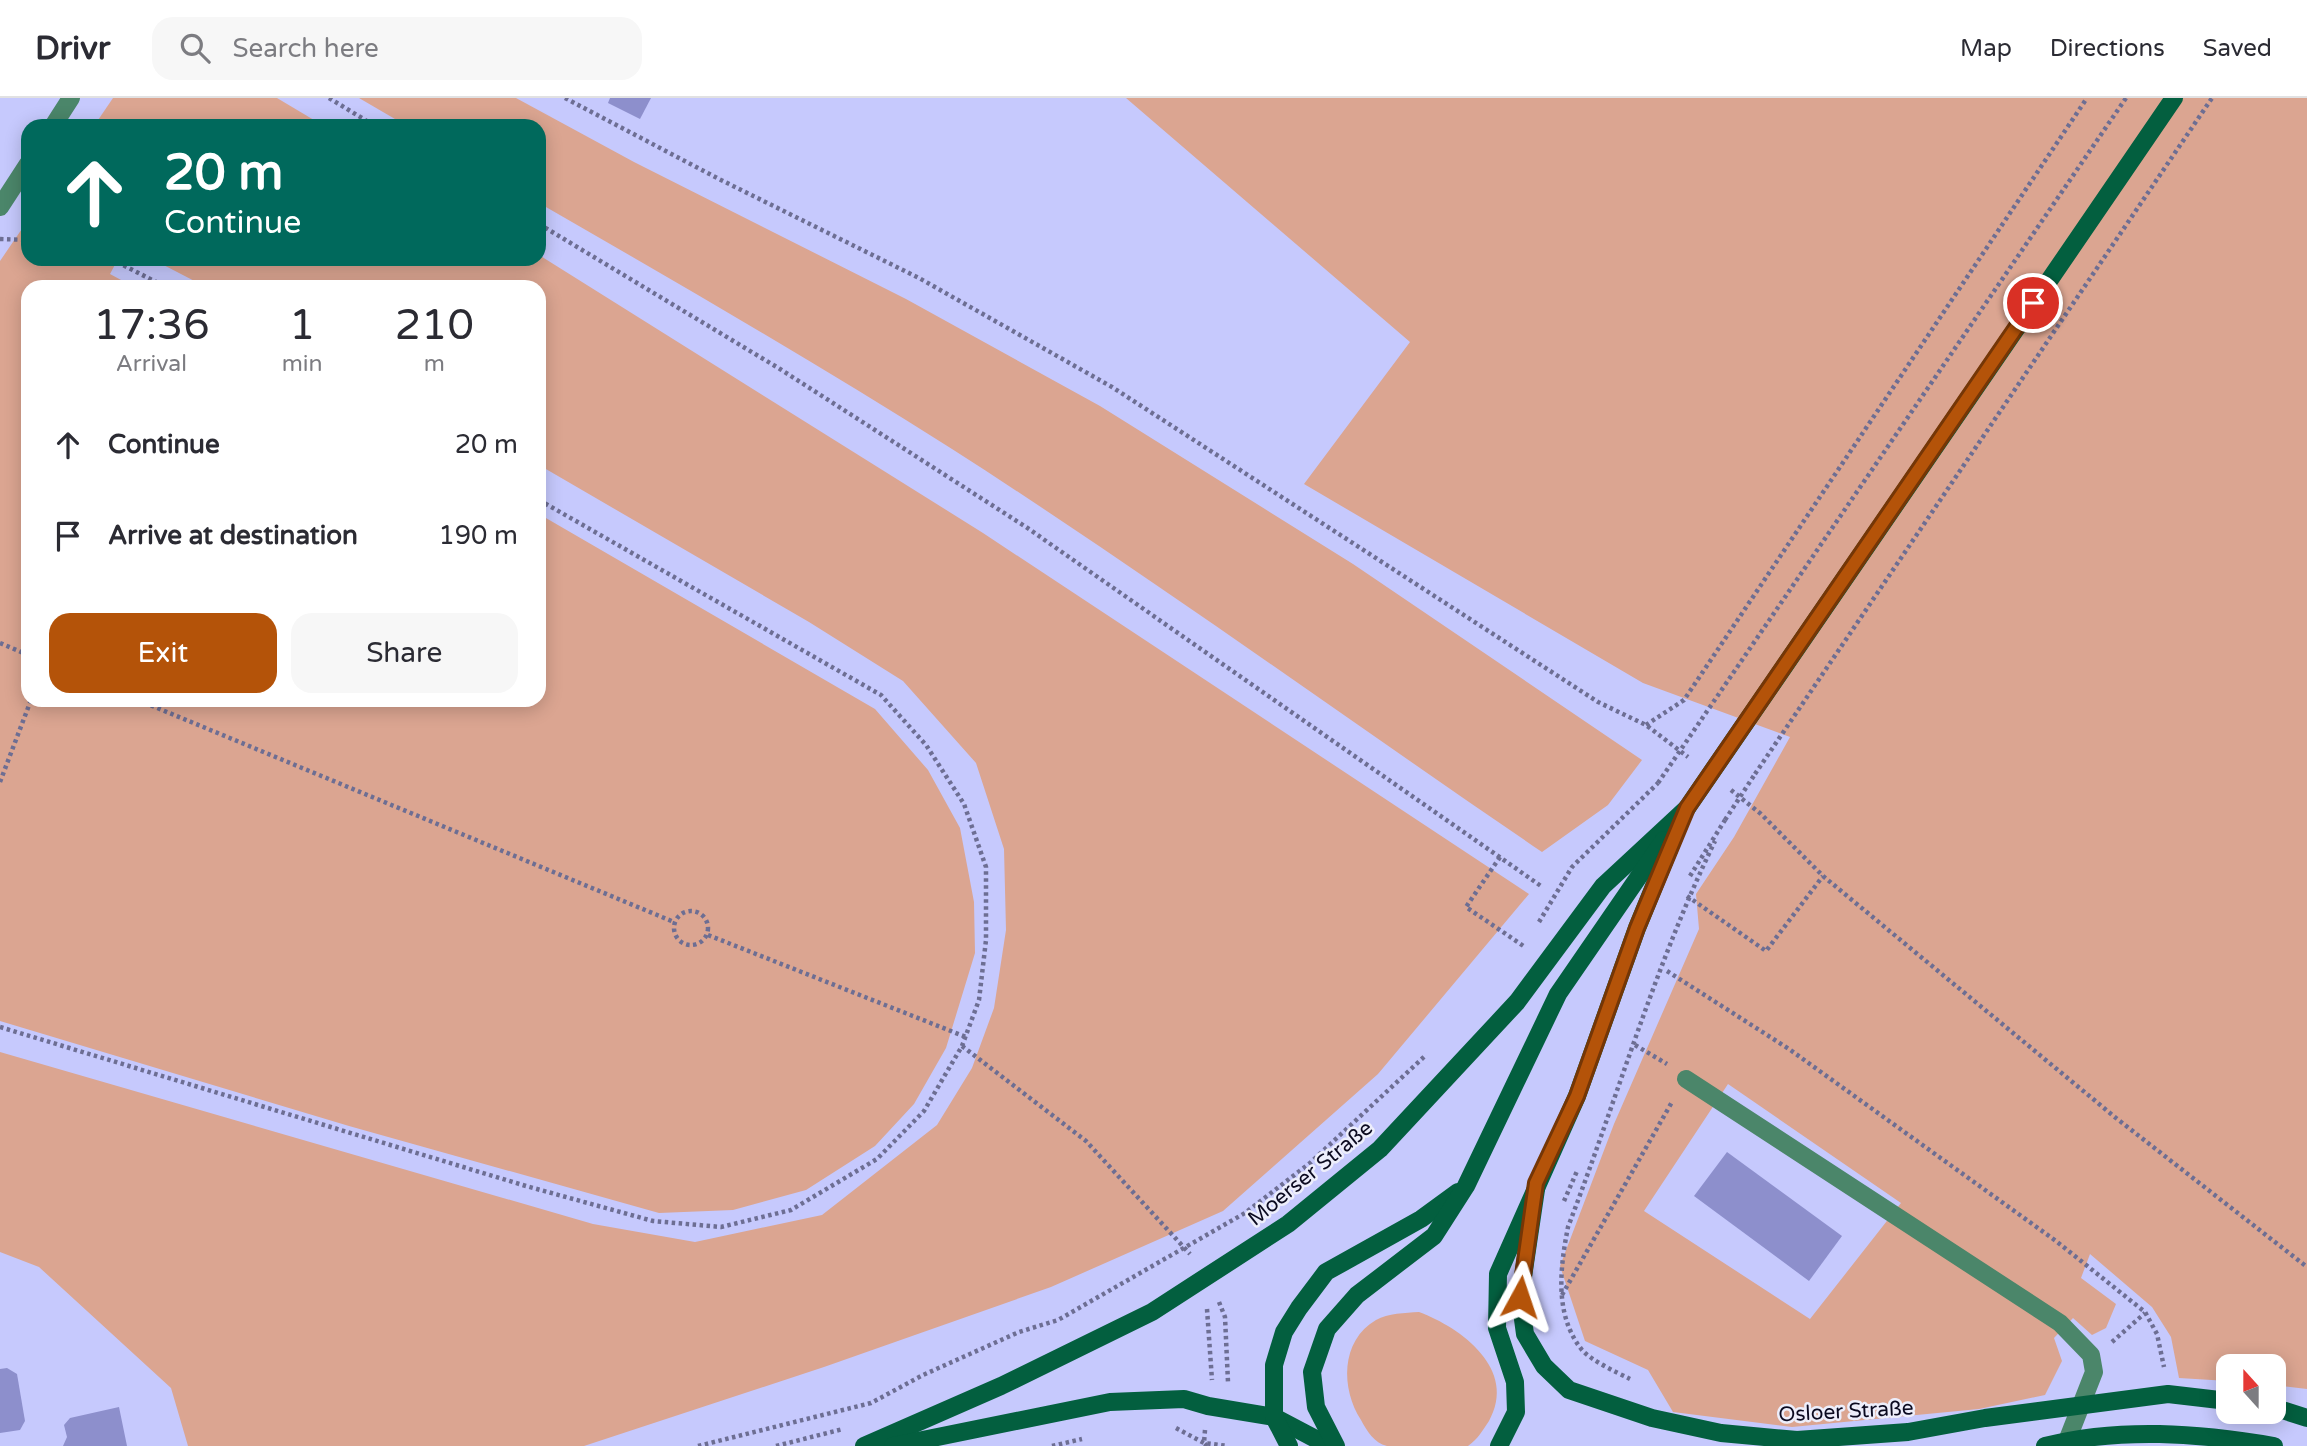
<!DOCTYPE html>
<meta charset="utf-8">
<style>
:root{--surface:#fff;--page:#f7f7f7;--text:#2b2b33;--muted:#7c7c81;--line:#e1e1e2;--accent:#b45309}
body{margin:0;font-family:"Varela Round",sans-serif;background:var(--page);color:var(--text);height:100vh;display:flex;flex-direction:column;font-size:26px;white-space:nowrap}
*{box-sizing:border-box;margin:0}
p{font-size:23px;color:var(--muted)}
.icon{flex:none;width:38px;height:38px;fill:none;stroke:currentColor;stroke-width:2;stroke-linecap:round;stroke-linejoin:round}
.map{position:relative;flex:1;overflow:hidden}
.details{position:absolute;left:21px;top:182px;width:525px;height:427px;display:flex;flex-direction:column;background:var(--surface);border-radius:21px;box-shadow:0 4px 18px #0003}
.details>*{flex:none}
.banner{position:absolute;left:21px;top:21px;width:525px;height:147px;border-radius:21px;box-shadow:0 4px 18px #0003;background:#00695c;color:#fff;overflow:hidden}
.needle{width:46px;rotate:339deg}
.fabs{position:absolute;left:2216px;top:1256px;display:grid;gap:14px}
.fabs a{display:grid;place-items:center;width:70px;height:70px;border-radius:14px;background:var(--surface);box-shadow:0 4px 18px #0003;font-size:35px}
.pin{position:absolute;display:grid;place-items:center;width:60px;height:60px;color:#fff;margin:-30px;border:4px solid #fff;border-radius:50%;box-shadow:0 2px 7px #0007}
.me{position:absolute;width:77px;margin:-38px;rotate:5deg;stroke-linejoin:round;filter:drop-shadow(0 0 5px #0008)}
.turn{display:flex;align-items:center;gap:24px;height:147px;padding:0 28px;font-size:32px}
.turn .icon{width:91px;height:91px;stroke-width:2.5}
.turn b{display:block;font-size:49px;line-height:60px}
.eta{display:flex;justify-content:space-evenly;align-items:center;height:119px;text-align:center}
.eta b{font-size:42px;font-weight:600;line-height:49px}
.button{display:flex;gap:14px;margin-top:auto;padding:14px 28px}
.button a{flex:1;height:80px;border-radius:21px;background:var(--accent);color:#fff;font-size:28px;font-weight:600;line-height:80px;text-align:center}
.button a+a{background:var(--page);color:var(--text)}
ul{padding:0;list-style:none}
li{display:flex;align-items:center;gap:21px;height:91px;padding:0 28px}
li div{flex:1}
li b{display:block;font-size:26px}
li em{font-style:normal}
header{display:flex;align-items:center;gap:42px;box-sizing:border-box;height:98px;padding:0 35px;background:var(--surface);border-bottom:2px solid var(--line)}
header strong{font-size:33px}
nav{display:flex;gap:38px;margin-inline-start:auto;font-size:24px}
.search{width:490px;height:63px;background:var(--page);display:flex;align-items:center;gap:18px;box-sizing:border-box;padding:0 24px;border-radius:21px;color:var(--muted);font-size:26px}
.map>svg:first-child{display:block}
.green{fill:#dba591;fill-rule:evenodd}
.building{fill:#8d8fcc}
.lines{fill:none;stroke-linecap:round;stroke-linejoin:round}
.path{stroke:#6d6e93;stroke-width:4.5;stroke-dasharray:3.5 3.5;stroke-linecap:butt}
.lane{stroke:#4b866a;stroke-width:18}
.secondary{stroke:#035f3f;stroke-width:18}
.path-bridge{stroke:#6d6e93;stroke-width:4.5;stroke-dasharray:3.5 3.5;stroke-linecap:butt}
.secondary-bridge{stroke:#035f3f;stroke-width:18}
.route-casing{stroke:#753606;stroke-width:18}
.route{stroke:#b45309;stroke-width:12}
.labels{text-anchor:middle;stroke-width:5;stroke-linejoin:round;paint-order:stroke}
.street-label{font-size:21px;fill:#0b0a20;stroke:#edeefb}
</style>
<header>
<strong>Drivr</strong>
<div class="search"><svg class="icon" aria-label="search" viewBox="0 0 24 24"><circle cx="10" cy="10" r="6"/><path d="M15 15l6 6"/></svg>Search here</div>
<nav><a>Map</a><a>Directions</a><a>Saved</a></nav>
</header>
<div class="map">
<svg width="2307" height="1348" viewBox="0 0 2307 1348">
<rect width="100%" height="100%" fill="#c6c9fd"/>
<!-- green -->
<g class="green">
<path d="M113,0H277L324,28H94Z"/>
<path d="M359,0H516L634,64L906,201L1100,308L1353,466L1642,662L1608,707L1542,754C1345,620 1153,480 952,351C816,265 678,185 539,105V28H407Z"/>
<path d="M1126,0H2307V1291L2273,1287V1269H2228V1283L2179,1280L2171,1239L2152,1209L2090,1156L2081,1180L2116,1206L2106,1230L2092,1237L2073,1220L2054,1240L2062,1263L2045,1297L1979,1311L1792,1329L1673,1314L1648,1272L1585,1243L1560,1168L1614,1026L1699,831L1696,796L1734,739L1790,639L1643,585L1304,386L1410,244ZM1728,986L1901,1105L1810,1221L1644,1113Z"/>
<path d="M28,122V161H118L110,176L134,189H28V602H539V416L875,611L928,672L960,730L974,804L975,855L946,950L914,1006L875,1048L806,1092L733,1112L659,1115L349,1028L0,923V163Z"/>
<path d="M539,157L983,435L1529,796L1378,976L1223,1113L1051,1189L824,1269L584,1348H188L171,1290L39,1169L0,1154V954L593,1126L695,1144L822,1117L937,1027L972,970L994,910L1006,832L1004,751L976,665L903,583L809,524L539,367V189H206L152,161H539Z"/>
<path d="M1419,1214C1462,1230 1518,1272 1489,1323C1482,1333 1478,1341 1468,1348C1448,1348 1405,1348 1387,1348C1374,1345 1367,1333 1361,1322C1341,1291 1340,1243 1376,1222C1388,1215 1405,1215 1419,1214Z"/>
</g>
<!-- building -->
<g class="building">
<path d="M610,0H651L640,21L608,5Z"/>
<path d="M1727,1054L1842,1138L1809,1183L1694,1098Z"/>
<path d="M7,1270L17,1276L25,1323L20,1332L0,1335V1271Z"/>
<path d="M119,1309L127,1348H63L67,1339L64,1327L70,1320Z"/>
</g>
<g class="lines">
<!-- path -->
<g class="path">
<path d="M329,0L375,28"/>
<path d="M565,0L719,81L919,180L1112,289L1598,604L1646,627L1688,659"/>
<path d="M539,126L780,271L1026,429L1541,788"/>
<path d="M0,141L28,142"/>
<path d="M111,161L166,189"/>
<path d="M539,402L881,597L926,647L964,706L986,769V842L979,902L962,948"/>
<path d="M0,545L28,557"/>
<path d="M138,602L674,824"/>
<path d="M1646,627L1684,602L2087,0"/>
<path d="M1755,676L2212,0"/>
<path d="M0,684L31,602"/>
<path d="M1731,692L1761,716L1823,778L2116,1020L2307,1169"/>
<path d="M1500,759L1466,809L1525,849"/>
<path d="M1690,778L1725,722"/>
<path d="M1687,798L1766,853L1823,778"/>
<circle cx="691" cy="830" r="17"/>
<path d="M1539,824L1572,769L1658,685"/>
<path d="M708,837L966,939"/>
<path d="M1667,873L1789,951L2056,1143L2145,1214L2157,1236L2164,1269"/>
<path d="M0,929L526,1088L653,1123L721,1129L791,1112L877,1061L924,1013L962,948L1086,1043L1190,1156"/>
<path d="M1635,947L1667,966"/>
<path d="M1564,1103L1577,1073"/>
<path d="M1562,1197L1672,1004"/>
<path d="M1219,1204L1225,1219L1228,1284"/>
<path d="M1207,1211L1212,1282"/>
<path d="M2112,1244L2145,1215"/>
<path d="M1630,1281C1616,1274 1592,1263 1582,1252C1554,1217 1560,1170 1568,1129C1617,1001 1655,867 1715,743"/>
<path d="M1176,1330L1204,1345L1228,1348"/>
<path d="M1205,1332L1204,1345L1207,1348"/>
<path d="M698,1348L871,1305L923,1277L1019,1234L1058,1222L1245,1115L1310,1065L1426,957"/>
<path d="M776,1348L843,1331"/>
<path d="M1052,1348L1082,1341"/>
</g>
<!-- lane -->
<g class="lane">
<path d="M53,28L71,0"/>
<path d="M0,109L28,66"/>
<path d="M1686,981L2060,1225L2091,1257L2094,1274L2067,1343"/>
</g>
<!-- secondary -->
<g class="secondary">
<path d="M2018,228L2174,0"/>
<path d="M1537,1085L1520,1199L1525,1236L1544,1268L1569,1292L1652,1320L1721,1335L1797,1342L1908,1334L1985,1320L2168,1296L2228,1303"/>
<path d="M2273,1309L2307,1320"/>
<path d="M864,1348L1001,1288L1152,1214L1288,1126L1380,1051L1517,904L1603,788L1687,710"/>
<path d="M893,1348L1110,1304L1184,1301L1208,1308L1274,1319L1329,1348"/>
<path d="M1289,1348L1274,1319V1267L1284,1234L1299,1210L1326,1174L1421,1121L1458,1094"/>
<path d="M1336,1348L1316,1309L1312,1274L1327,1231L1357,1197L1434,1138L1466,1088L1558,896L1664,742"/>
<path d="M1499,1348L1516,1314L1515,1284L1497,1230L1498,1176L1577,998L1637,830L1673,742"/>
<path d="M2045,1348C2120,1329 2199,1335 2274,1348"/>
</g>
<!-- path-bridge -->
<g class="path-bridge">
<path d="M1658,685L2126,0"/>
<path d="M1725,722L1755,676"/>
</g>
<!-- secondary-bridge -->
<path class="secondary-bridge" d="M1687,710L2018,228"/>
</g>
<g class="lines">
<!-- route casing -->
<g class="route-casing">
<path id="route" d="M1520,1199L1536,1085L1577,998L1637,830L1687,710L2033,205"/>
</g>
<!-- route -->
<use href="#route" class="route"/>
</g>
<g class="labels">
<!-- street labels -->
<g class="street-label">
<text transform="translate(1310 1075) rotate(-39)" y="7">Moerser Straße</text>
<text transform="translate(1846 1313) rotate(-3)" y="7">Osloer Straße</text>
</g>
</g>
</svg>
<div class="fabs">
<a><svg class="needle" viewBox="-14 -14 28 28"><path d="M0-13l5 13h-10z" fill="#e53935"/><path d="M0 13l5-13h-10z" fill="#7c7c81"/></svg></a>
</div>
<div class="pin" style="left:2033px;top:205px;background:#d93025"><svg class="icon" aria-label="arrive" viewBox="0 0 24 24"><path d="M6 21V4h12l-3 4 3 4H6"/></svg></div>
<svg class="me" style="left:1520px;top:1199px" viewBox="-20 -20 40 40"><path d="M0-17L14 15 0 8-14 15z" fill="#b45309" stroke="#fff" stroke-width="4"/></svg>
<div class="banner">
<div class="turn"><svg class="icon" aria-label="ahead" viewBox="0 0 24 24"><path d="M12 20V5M6 11l6-6 6 6"/></svg><div><b>20 m</b>Continue</div></div>
</div>
<section class="details">
<div class="eta">
<div><b>17:36</b><p>Arrival</p></div>
<div><b>1</b><p>min</p></div>
<div><b>210</b><p>m</p></div>
</div>
<ul>
<li><svg class="icon" aria-label="ahead" viewBox="0 0 24 24"><path d="M12 20V5M6 11l6-6 6 6"/></svg><div><b>Continue</b></div><em>20 m</em></li>
<li><svg class="icon" aria-label="arrive" viewBox="0 0 24 24"><path d="M6 21V4h12l-3 4 3 4H6"/></svg><div><b>Arrive at destination</b></div><em>190 m</em></li>
</ul>
<div class="button"><a>Exit</a><a>Share</a></div>
</section>
</div>
